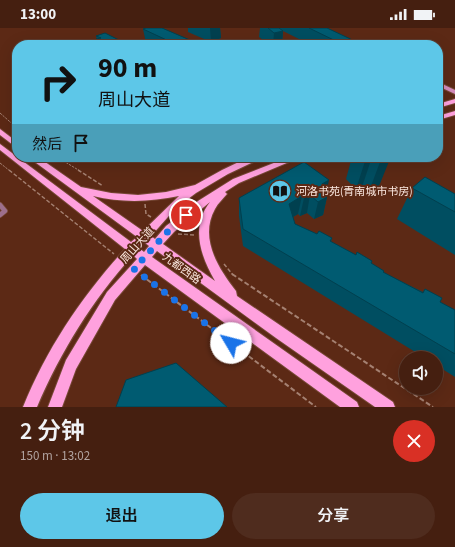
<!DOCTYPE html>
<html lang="zh">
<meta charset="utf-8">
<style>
:root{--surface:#451f10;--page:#4f2c1e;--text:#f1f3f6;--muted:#b0a29f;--line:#5d3d30;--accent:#5dc7e8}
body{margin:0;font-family:"Source Sans 3","Noto Sans SC",sans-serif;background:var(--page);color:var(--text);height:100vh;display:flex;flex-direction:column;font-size:15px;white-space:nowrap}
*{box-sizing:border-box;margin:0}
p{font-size:13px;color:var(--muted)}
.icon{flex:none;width:22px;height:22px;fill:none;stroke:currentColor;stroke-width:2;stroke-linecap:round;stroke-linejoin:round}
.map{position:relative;height:379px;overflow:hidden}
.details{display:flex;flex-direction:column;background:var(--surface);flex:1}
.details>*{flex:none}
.top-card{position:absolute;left:12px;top:12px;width:431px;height:122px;border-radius:16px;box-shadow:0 4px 16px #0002,0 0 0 1px var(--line);background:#5dc7e8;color:#111;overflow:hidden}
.tools{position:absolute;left:399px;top:323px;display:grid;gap:8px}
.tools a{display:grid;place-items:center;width:44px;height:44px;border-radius:50%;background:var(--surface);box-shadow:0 4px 16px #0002,0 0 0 1px var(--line);font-size:20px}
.pin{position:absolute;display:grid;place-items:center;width:34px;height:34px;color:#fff;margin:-17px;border:2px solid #fff;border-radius:50%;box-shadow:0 1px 4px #0007}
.me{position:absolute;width:44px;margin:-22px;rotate:307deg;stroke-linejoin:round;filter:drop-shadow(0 0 3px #0008)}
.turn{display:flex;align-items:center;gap:14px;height:84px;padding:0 20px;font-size:18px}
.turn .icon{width:52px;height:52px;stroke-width:2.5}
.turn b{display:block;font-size:28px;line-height:34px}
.then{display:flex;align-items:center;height:38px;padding:0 20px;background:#0003;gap:8px;font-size:15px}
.round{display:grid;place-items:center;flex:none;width:42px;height:42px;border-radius:21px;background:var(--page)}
.summary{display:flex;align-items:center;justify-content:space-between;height:68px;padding:0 20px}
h1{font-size:24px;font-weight:600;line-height:30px}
.button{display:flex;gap:8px;margin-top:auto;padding:8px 20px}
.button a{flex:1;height:46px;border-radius:24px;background:var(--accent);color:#111;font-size:16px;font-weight:600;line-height:46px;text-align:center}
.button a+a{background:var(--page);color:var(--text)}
.status{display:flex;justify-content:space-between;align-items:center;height:28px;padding:0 20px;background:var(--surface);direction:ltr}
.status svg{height:11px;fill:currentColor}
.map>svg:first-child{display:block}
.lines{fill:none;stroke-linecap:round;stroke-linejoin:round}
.service-casing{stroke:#764835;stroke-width:6}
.secondary-casing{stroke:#764835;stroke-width:2}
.primary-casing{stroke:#764835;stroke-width:2}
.path-far2{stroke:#a58172;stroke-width:1;stroke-dasharray:2.5 1;stroke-linecap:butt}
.path-far1{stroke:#a58172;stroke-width:1.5;stroke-dasharray:4 2;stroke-linecap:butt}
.path{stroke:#a58172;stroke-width:2;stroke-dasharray:5 2.5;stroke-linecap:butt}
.service{stroke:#9d6f8c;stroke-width:4.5}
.secondary{fill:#d58bbb;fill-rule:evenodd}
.primary{fill:#ffa1de;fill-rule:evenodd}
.wall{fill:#004e61}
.shaded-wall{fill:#00404f}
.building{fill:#005b71;stroke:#00404f}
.route{stroke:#1a73e8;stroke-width:7;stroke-dasharray:0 12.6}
.labels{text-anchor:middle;stroke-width:4;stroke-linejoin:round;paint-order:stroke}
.poi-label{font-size:11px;fill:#fce8e0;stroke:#5c2915;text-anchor:start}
.street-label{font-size:11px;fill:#fce8e0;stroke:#5c2915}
</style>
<div class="status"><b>13:00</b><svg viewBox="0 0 49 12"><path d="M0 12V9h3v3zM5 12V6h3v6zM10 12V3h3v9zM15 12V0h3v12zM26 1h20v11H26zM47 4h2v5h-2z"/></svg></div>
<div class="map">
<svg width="455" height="379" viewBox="0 0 455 379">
<rect width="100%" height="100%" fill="#5c2915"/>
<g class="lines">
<!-- service casing -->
<g class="service-casing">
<path id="service" d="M0,177L5,183L0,187"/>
</g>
<!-- secondary casing -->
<g class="secondary-casing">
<path id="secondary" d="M438,54L455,62V66L438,58Z"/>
</g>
<!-- primary casing -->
<g class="primary-casing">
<g id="primary">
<path d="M455,71V75L438,80V76Z"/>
<path d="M455,83V87L438,92V88Z"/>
<path d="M0,101L17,114V120L0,107Z"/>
<path d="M0,116L131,214L137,209L28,129H38L81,159L111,165L138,167L166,164L195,157L222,142L245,131L252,129H264L228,146L196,165L176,180L151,208L155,211L166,198L198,173L233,151L289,129H301L239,155L225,164L227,166C223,171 218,175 215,181C199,210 218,240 236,263L237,268L393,374L395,379H375L276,310L157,223L152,229L357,374L359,379H340L145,237L115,272L76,341L62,379H48L66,332L107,264L137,231L133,227C92,273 61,323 37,379H23C47,320 82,268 125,221L0,122ZM93,168C122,175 150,174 179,168L143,203ZM210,174C190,199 201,229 215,253L163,216L174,204ZM144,214L149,218L144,224L139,220Z"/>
</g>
</g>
<!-- path-far2 -->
<g class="path-far2">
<path d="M0,85L17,100"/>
<path d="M57,129L80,143"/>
<path d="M0,135L10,143"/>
</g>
<!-- path-far1 -->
<g class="path-far1">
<path d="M9,142L114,226"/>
<path d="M78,142L103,158"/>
<path d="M145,176L146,186L151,189"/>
<path d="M178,206L196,207"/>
<path d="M224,236L233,247"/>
</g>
<!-- path -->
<g class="path">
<path d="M232,246L433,379"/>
<path d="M141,247L316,379"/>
</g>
<!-- service -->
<use href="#service" class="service"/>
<!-- secondary -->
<use href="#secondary" class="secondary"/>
<!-- primary -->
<use href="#primary" class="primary"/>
</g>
<!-- wall -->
<g class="wall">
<path d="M188,0H220L221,10L211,14L188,4Z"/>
<path d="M260,0H327L359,15L358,17H311L281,2L283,3L282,17H270L259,9Z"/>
<path d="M143,1L190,17H149L146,15Z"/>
<path d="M96,8L129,17H98L96,11H97Z"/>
<path d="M352,129H389L377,163L368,166L362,159L356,161L346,151Z"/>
<path d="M412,160L455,166V227L397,191Z"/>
<path d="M327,161L326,168L327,169L323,187L314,191L307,185L300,188L298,186L293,189L295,196L317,206L332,210L331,214L356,227L372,233L371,236L384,245L423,264L425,261L440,274L455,282V349L436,337V330H425L243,218L239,188V170Z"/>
</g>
<!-- shaded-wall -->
<g class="shaded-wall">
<path d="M210,0H220L221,10L211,14Z"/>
<path d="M283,3L282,17H273L274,5Z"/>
<path d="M190,12V17H181V15Z"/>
<path d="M176,13L177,17H173V15Z"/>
<path d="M359,15L358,17H352Z"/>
<path d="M368,129H372L362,159L356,161L366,130Z"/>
<path d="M383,129H389L388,132L390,131L377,163L368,166L380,134Z"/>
<path d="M329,152L325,170L327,169L323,187L314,191L318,174L319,172L317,174L322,156Z"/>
<path d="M310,167L307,185L300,188L304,170Z"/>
<path d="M302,168L298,186L286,193L289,176Z"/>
</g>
<!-- building -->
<g class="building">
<path d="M146,0H162L190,12L181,15L176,13L173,15L143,1Z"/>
<path d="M268,0H279L283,3L274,5Z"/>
<path d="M309,0H327L359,15L352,17H344Z"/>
<path d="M105,5L129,17H107L96,11L101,10L96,8Z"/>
<path d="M298,15L301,17H290Z"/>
<path d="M374,129H387L390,131L380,134Z"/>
<path d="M304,134L329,152L322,156L327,161L321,164L327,169L318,174L310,167L304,170L302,168L289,176L295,196L317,206L319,203L332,210L330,213L356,227L357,224L372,233L371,235L384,243L383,244L423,265L425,261L442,270L440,274L455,282V326L243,201L239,170Z"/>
<path d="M425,149L455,166V184L412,160Z"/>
<path d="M176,335L227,379H116L126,352Z"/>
</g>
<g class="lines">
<!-- route -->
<path class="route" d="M186,187L170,201L134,241L231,315"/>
</g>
<!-- icons -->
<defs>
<g id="library-disc" transform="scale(1.15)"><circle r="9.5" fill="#5dc7e8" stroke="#5c2915"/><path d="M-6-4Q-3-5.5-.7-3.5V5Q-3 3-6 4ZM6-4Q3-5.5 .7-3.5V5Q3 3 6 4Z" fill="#111"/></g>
</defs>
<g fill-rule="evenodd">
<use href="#library-disc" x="280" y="163"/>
</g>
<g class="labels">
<!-- poi labels -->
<g class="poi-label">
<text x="296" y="167">河洛书苑(青南城市书房)</text>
</g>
<!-- street labels -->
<g class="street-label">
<text transform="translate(137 217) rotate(-48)" y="4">周山大道</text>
<text transform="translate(182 240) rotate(36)" y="4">九都西路</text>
</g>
</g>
</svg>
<div class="tools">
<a><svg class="icon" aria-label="sound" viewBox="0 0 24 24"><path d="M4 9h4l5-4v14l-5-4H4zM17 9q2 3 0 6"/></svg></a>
</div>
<div class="pin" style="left:186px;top:187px;background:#d93025"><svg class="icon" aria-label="arrive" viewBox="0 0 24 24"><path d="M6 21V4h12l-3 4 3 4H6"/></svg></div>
<svg class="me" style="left:231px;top:315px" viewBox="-20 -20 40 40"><circle r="19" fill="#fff"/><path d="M0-13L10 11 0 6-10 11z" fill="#1a73e8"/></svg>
<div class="top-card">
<div class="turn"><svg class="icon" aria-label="right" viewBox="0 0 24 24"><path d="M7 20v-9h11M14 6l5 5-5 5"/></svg><div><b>90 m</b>周山大道</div></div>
<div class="then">然后<svg class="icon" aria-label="arrive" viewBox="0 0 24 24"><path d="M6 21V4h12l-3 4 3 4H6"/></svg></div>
</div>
</div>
<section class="details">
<div class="summary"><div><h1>2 分钟</h1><p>150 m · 13:02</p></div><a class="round" style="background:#d93025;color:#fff"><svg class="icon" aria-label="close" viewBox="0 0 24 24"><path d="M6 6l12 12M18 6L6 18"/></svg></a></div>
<div class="button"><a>退出</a><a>分享</a></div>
</section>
